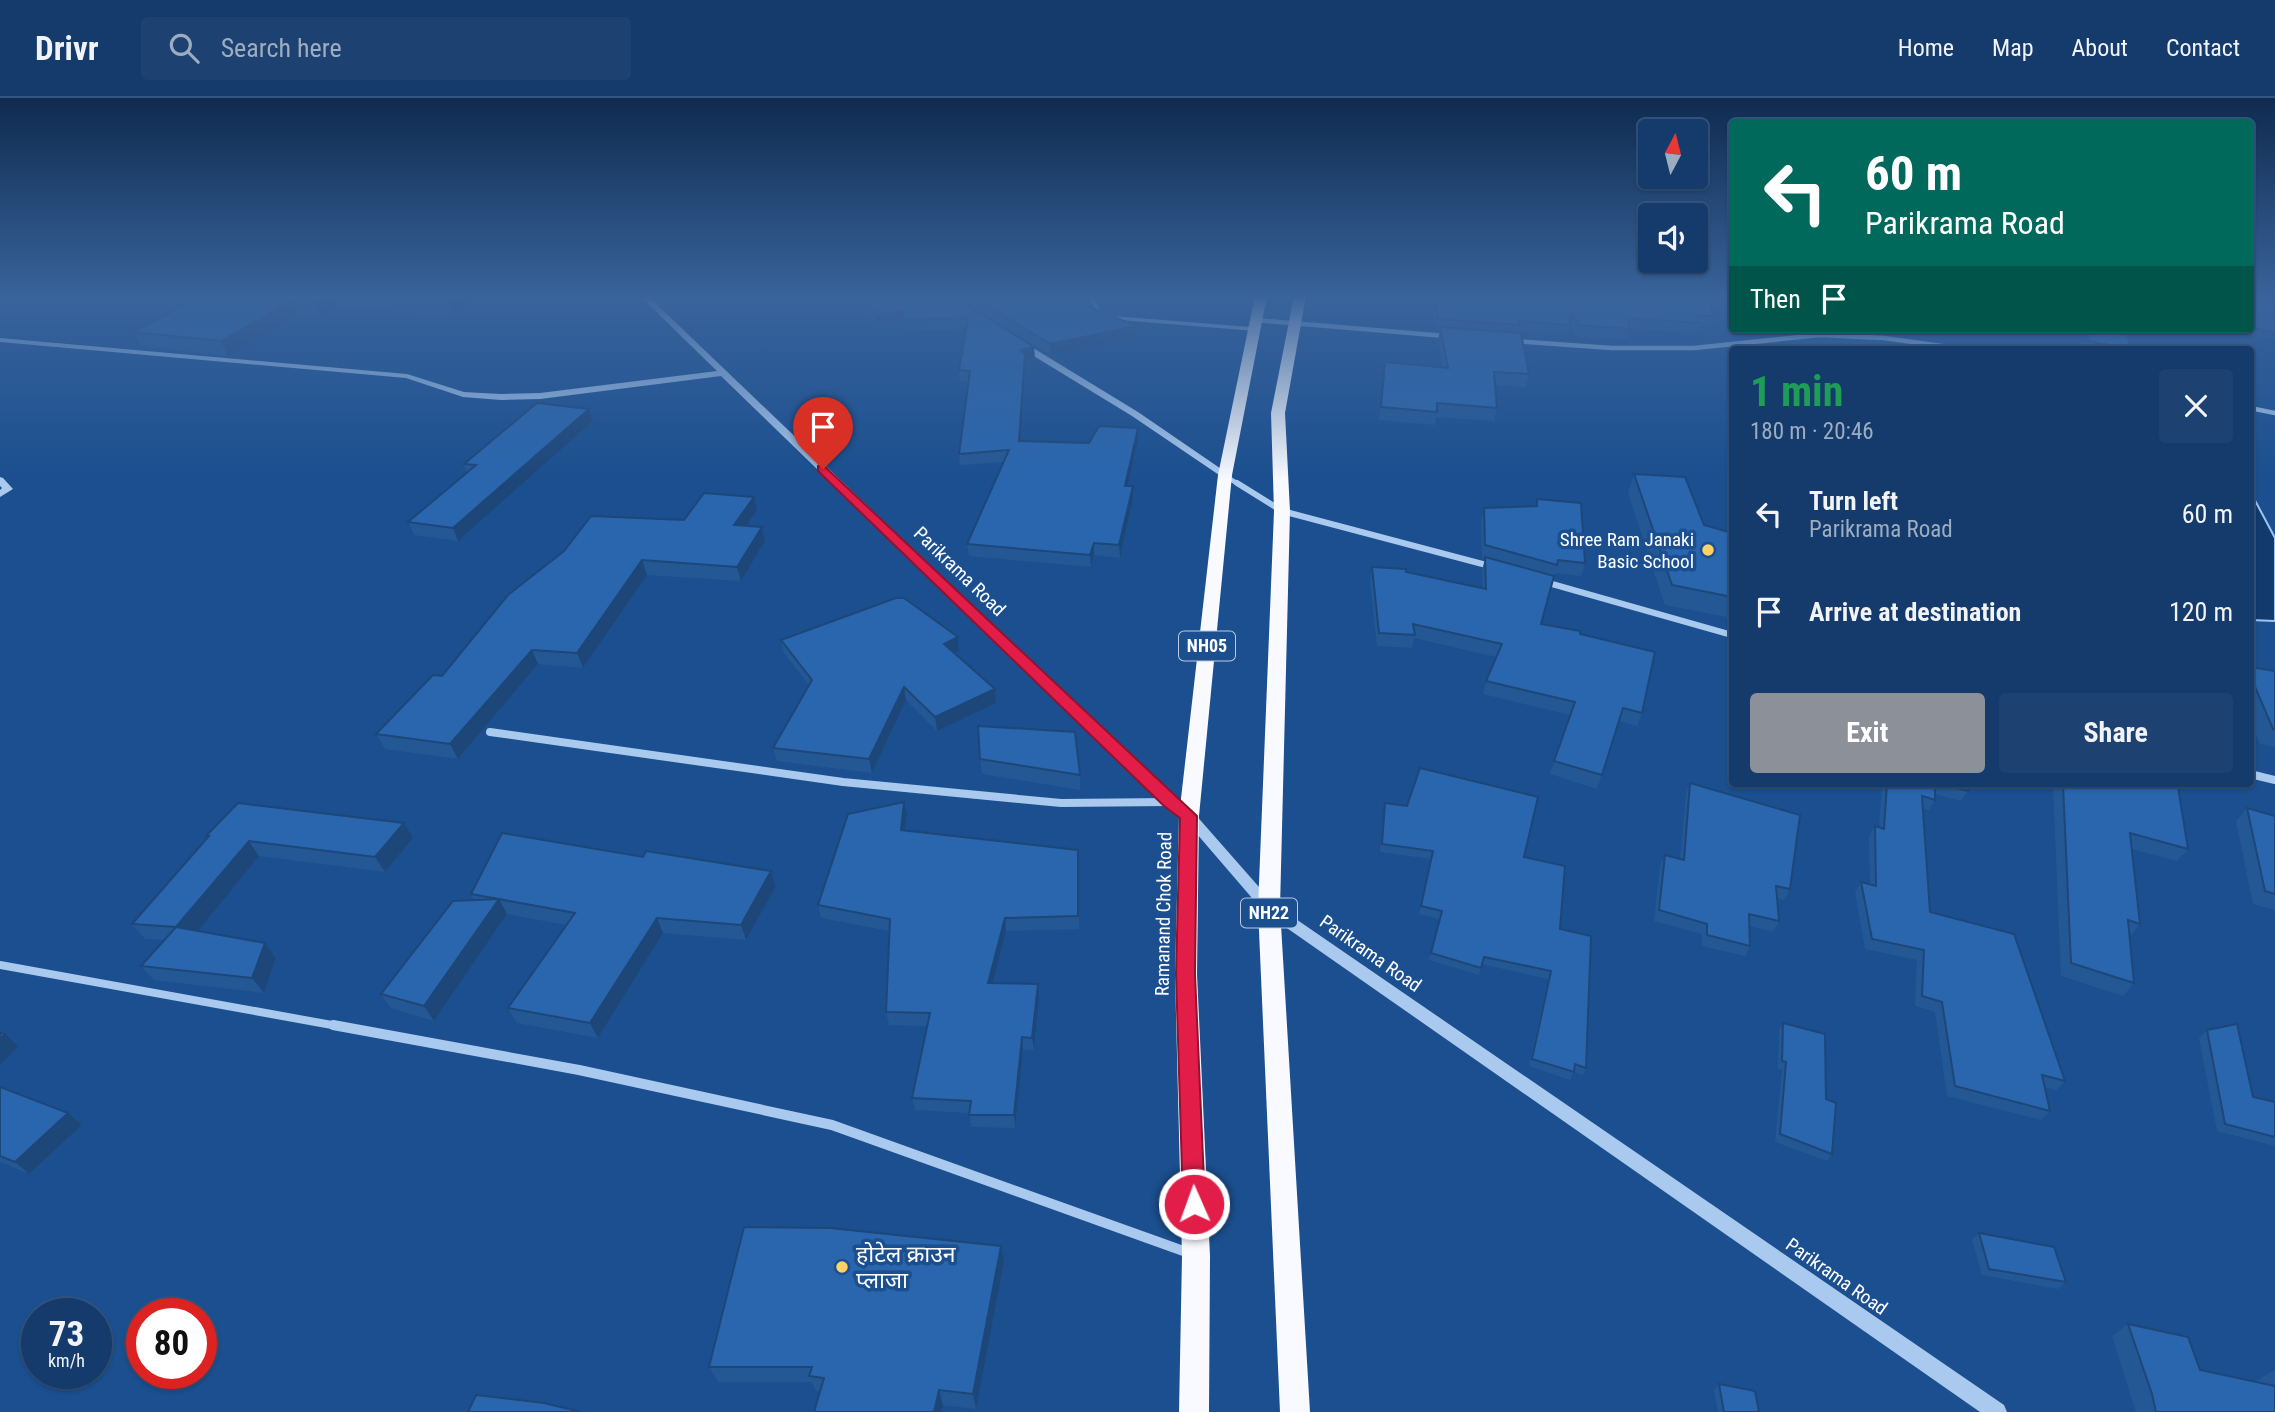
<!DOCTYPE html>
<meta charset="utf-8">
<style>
:root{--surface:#143b6b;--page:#1d4271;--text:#f1f3f6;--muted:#9dadc1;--line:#33557e;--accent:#8c9099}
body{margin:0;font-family:"Roboto Condensed","Noto Sans Devanagari",sans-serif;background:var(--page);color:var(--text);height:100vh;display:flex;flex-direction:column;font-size:26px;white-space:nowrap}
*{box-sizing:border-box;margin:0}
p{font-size:23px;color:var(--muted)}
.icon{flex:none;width:38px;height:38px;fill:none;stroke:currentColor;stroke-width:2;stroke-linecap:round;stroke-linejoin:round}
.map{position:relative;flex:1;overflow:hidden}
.sheet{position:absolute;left:1729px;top:248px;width:525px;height:441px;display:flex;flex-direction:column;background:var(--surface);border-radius:7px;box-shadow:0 2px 5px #0004,0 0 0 2px var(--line)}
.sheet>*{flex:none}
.top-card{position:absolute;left:1729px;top:21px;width:525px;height:214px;border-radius:7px;box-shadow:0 2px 5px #0004,0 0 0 2px var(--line);background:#00695c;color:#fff;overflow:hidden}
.needle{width:46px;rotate:7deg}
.fabs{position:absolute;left:1638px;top:21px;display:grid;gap:14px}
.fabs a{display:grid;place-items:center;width:70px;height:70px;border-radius:7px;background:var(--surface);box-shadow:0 2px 5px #0004,0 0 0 2px var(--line);font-size:35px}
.speed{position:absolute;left:21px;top:1200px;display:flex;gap:14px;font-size:35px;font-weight:700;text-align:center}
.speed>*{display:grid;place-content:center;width:91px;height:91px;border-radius:50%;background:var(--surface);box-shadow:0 2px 5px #0004,0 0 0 2px var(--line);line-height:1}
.speed small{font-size:18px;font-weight:400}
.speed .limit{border:10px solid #d22;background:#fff;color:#111}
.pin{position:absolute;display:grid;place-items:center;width:60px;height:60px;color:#fff;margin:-72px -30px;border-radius:50% 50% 50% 0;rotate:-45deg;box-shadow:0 0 7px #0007}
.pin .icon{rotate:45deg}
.me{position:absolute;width:77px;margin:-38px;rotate:358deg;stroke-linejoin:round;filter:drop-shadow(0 0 5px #0008)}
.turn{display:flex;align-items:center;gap:24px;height:147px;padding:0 21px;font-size:32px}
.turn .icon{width:91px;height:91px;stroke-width:2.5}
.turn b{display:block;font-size:49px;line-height:60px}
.then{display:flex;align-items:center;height:66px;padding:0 21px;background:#0003;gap:14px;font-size:26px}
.round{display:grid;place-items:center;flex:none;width:74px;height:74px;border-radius:7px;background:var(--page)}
.overview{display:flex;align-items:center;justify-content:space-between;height:119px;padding:0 21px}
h1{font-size:42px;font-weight:700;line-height:52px;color:#1e9e55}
.action{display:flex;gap:14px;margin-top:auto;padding:14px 21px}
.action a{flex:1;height:80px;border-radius:7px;background:var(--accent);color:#fff;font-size:28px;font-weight:700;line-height:80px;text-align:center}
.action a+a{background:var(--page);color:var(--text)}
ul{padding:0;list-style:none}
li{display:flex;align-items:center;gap:21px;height:98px;padding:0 21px}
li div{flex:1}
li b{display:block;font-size:26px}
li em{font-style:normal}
header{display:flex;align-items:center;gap:42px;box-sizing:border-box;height:98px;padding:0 35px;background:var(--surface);border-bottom:2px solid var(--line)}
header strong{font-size:33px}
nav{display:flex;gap:38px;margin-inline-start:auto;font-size:24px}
.search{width:490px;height:63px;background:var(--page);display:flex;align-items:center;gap:18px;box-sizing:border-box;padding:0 24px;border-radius:7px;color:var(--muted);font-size:26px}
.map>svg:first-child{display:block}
.water{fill:#123a6d;stroke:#9cc4f0;stroke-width:2}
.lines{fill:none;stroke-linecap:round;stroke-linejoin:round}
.service{stroke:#a9c9ee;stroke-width:3.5}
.minor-far3{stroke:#a9c9ee;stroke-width:4.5}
.minor-far2{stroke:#a9c9ee;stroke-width:6}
.minor-far1{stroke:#a9c9ee;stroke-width:8}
.minor{stroke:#a9c9ee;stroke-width:10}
.tertiary{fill:#a9c9ee;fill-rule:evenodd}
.trunk{fill:#f8faff;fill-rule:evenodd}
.wall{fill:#245895}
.shaded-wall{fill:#1d4779}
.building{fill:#2a66ad;stroke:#1d4779;stroke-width:2}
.route{fill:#e11d48;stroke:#92132f;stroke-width:2}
.poi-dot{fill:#ffd166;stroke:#1b4f8f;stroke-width:2.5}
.labels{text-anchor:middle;stroke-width:7;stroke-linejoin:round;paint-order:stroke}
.shield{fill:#1b4f8f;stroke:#bbcadd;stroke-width:2}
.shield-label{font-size:18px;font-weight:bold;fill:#fff}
.poi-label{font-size:19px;fill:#fff;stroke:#1b4f8f;text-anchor:end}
.street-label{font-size:19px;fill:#fff;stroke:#1b4f8f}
.near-poi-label{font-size:23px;fill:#fff;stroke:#1b4f8f;text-anchor:start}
</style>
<header>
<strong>Drivr</strong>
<div class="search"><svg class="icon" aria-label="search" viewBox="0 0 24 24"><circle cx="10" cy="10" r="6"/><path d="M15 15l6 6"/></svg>Search here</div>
<nav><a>Home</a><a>Map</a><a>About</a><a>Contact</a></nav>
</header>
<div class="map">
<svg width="2275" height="1314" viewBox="0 0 2275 1314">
<rect width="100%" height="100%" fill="#1b4f8f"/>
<!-- water -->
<path class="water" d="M2250,393L2275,440V523L2251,522Z"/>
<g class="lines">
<!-- service -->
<path class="service" d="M1091,198L1098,213L1116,220L1253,231"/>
<!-- minor-far3 -->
<g class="minor-far3">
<path d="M1255,222L1446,238"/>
<path d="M1513,243L1612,250H1694L1820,237L1884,240L1970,252"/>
<path d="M2250,310L2275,315"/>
<path d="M1225,378L1240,387"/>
</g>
<!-- minor-far2 -->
<g class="minor-far2">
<path d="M1237,385L1282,413L1490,468"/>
<path d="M1545,484L1732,537"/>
</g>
<!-- minor-far1 -->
<g class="minor-far1">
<path d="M490,634L843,684L1061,705L1169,704"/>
<path d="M2250,676L2275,682"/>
<path d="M0,867L343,929"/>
</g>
<!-- minor -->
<path class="minor" d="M333,927L579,972L832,1027L1189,1155"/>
<!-- tertiary -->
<g class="tertiary">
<path d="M640,198H648L1174,701L1194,715L1274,806L2004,1307L2007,1314H1980L1264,814L1184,721L1164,707L721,278L540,301L501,302L463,299L406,280L0,244V240L407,276L464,294L501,296L540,295L717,273Z"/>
<path d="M1019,245H1025L1138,314L1230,377L1225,380L1222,379L1132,318L1019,249Z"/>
<path d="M0,379L3,380L13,391L0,399V392L2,390L0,388Z"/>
</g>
<!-- trunk -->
<g class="trunk">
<path d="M1255,198H1267L1232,377L1199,718L1197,876L1210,1158L1209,1314H1179L1182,1158L1175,876L1179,718L1218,377Z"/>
<path d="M1294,198H1306L1285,315L1290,413L1280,810L1310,1314H1280L1258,810L1274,413L1271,315Z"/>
</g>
</g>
<!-- wall -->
<g class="wall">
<path d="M202,198H475L453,217L338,210L321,220L299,217L228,258L141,248L133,234Z"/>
<path d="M836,198H953L1035,260L1025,262L1021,343L1089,345L1138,342L1128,388H1133V400L1120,460L1094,457L1091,469L969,458L967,446L1004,364L960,367L959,356L969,284L960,283L959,272L966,231L904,233L903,224L876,227L864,201H837Z"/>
<path d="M955,198H1064L1136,228V239L1050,257Z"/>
<path d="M1431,198H1710L1713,218L1709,229L1699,228L1696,235L1630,230L1627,241L1575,238L1571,226L1568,237L1517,233L1529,276L1526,289L1495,287L1497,310L1494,323L1436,319L1435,327L1379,322L1385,264L1443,269L1438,241L1440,232L1437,231Z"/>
<path d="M2250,198H2275V241L2210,231H2250Z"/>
<path d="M2088,231H2126L2131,251L2130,252H2096L2084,250Z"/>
<path d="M589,311L593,323L458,443L414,437L408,424L467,374L464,366Z"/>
<path d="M1634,376L1704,427L1732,435V520L1665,507L1628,395Z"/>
<path d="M754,399L757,412L747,428L762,429L765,443L741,483L647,477L583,570L538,566L458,661L385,651L376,636L442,578L684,422Z"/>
<path d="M1537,401L1585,465L1581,478L1555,475L1541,526L1580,536L1642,615L1637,628L1619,623L1597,691L1550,676L1570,617L1483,596L1486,583L1496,559L1414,540L1412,550L1377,548L1370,482L1372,469L1406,474L1483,490L1482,472L1485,461L1482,460L1481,422L1484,410L1535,408Z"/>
<path d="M781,542L959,553L954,555L996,605L937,633L906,602L872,675L777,663L773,650L809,587L784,555Z"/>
<path d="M2250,569L2275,573V649L2260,646L2250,622Z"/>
<path d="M980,661L1080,677V692L982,676Z"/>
<path d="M1690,685L1790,791L1784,802L1777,800L1779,823L1773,834L1750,828V848L1745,858L1702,848V836L1654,823L1660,768L1665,757L1680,761L1686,696Z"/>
<path d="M1882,686H1968V693L1961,703L1935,696V702L1929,712L1923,710L1930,814L2065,983L2056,992L2045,989L2050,1013L2041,1022L1947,998L1935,914L1915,908L1917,862L1865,851L1855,794L1861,784L1870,786L1869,738L1875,728L1879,730Z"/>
<path d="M1974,686H1988L1986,690Z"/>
<path d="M2053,686H2169L2188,751L2177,763L2132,751L2140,826L2130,838L2134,885L2123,898L2061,878Z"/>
<path d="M1385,705L1524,759L1560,831L1586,970L1583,977L1574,974L1570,982L1529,968L1548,881L1482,866L1479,877L1429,862L1440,821L1419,816L1431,761L1380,754Z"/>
<path d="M2247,710L2275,718V812L2253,806L2236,723Z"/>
<path d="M907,717L905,732L1078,765L1079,831L1006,833L993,885L1038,886L1039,899L1034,952H1023L1015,1030L971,1029L969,1015L915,1012L912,1000L927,928L889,927L886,914L889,833L821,820L818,807Z"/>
<path d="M206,738L413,740L385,774L259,758L198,833L265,845L276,860L264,895L154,882L141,868L164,842L145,841L132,826L207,739Z"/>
<path d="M643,759L771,773L776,788L746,842L663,835L598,940L517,925L508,910L566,827L507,816L434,923L391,910L381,896L474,802L471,796Z"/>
<path d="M1783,925L1826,1001L1832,1056L1827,1063L1775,1044L1782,972L1778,970L1779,932Z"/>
<path d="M2207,932L2253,999L2275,1004V1048L2217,1033L2199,940Z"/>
<path d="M0,989L68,1015L82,1027L29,1076L0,1064Z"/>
<path d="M1979,1135L2066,1184L2058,1191L1982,1177L1972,1142Z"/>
<path d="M1004,1164L976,1311L816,1293L812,1284H718L709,1269Z"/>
<path d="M2128,1226L2200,1272L2257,1284L2256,1283L2275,1272V1314H2136L2112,1238Z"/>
<path d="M1719,1286L1759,1314H1718L1714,1292Z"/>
</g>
<!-- shaded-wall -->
<g class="shaded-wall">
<path d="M329,198H332L338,210L321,220L314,206Z"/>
<path d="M454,198H475L453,217L448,203Z"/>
<path d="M293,203L299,217L228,258L221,243Z"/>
<path d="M904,213L903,224L876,227L875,217Z"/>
<path d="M1570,216H1574L1571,226L1567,227Z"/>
<path d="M1136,228V239L1050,257V246Z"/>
<path d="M1034,249L1035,260L1025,262L1020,355L1019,343L1021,252Z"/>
<path d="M589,311L593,323L458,443L453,430Z"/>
<path d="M1138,330V342L1125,400V388Z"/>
<path d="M1133,388V400L1120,460L1119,447Z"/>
<path d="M754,399L757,412L738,441L734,427Z"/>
<path d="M762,429L765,443L741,483L737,469Z"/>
<path d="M1094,445V457L1091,469L1090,457Z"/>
<path d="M642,462L647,477L583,570L577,555Z"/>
<path d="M958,539L959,553L946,559L944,546Z"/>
<path d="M532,552L538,566L458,661L450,646Z"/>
<path d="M904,589L906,602L872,675L869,661Z"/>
<path d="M995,591L996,605L937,633L935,619Z"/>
<path d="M904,704L907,717L903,745L901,732Z"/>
<path d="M404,725L413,740L385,774L375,759Z"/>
<path d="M249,743L259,758L189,844L176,829Z"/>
<path d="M771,773L776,788L746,842L741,827Z"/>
<path d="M499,801L507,816L434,923L424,908Z"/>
<path d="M657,820L663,835L598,940L590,925Z"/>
<path d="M1005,820L1006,833L990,897L988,885Z"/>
<path d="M265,845L276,860L264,895L252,880Z"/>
<path d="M1038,886L1039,899L1034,952L1032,940Z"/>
<path d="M5,936L18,948L0,967V941Z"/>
<path d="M1022,939L1023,952L1015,1030L1014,1017Z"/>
<path d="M68,1015L82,1027L29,1076L15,1064Z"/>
<path d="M1001,1148L1004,1164L976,1311L973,1296Z"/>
<path d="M939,1292L943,1307L941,1314H934Z"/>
</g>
<!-- building -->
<g class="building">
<path d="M202,198H329L314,206L293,203L221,243L133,234Z"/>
<path d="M360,198H454L448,203Z"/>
<path d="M866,198H953L1034,249L1021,252L1025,256L1019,343L1089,345L1099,328L1138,330L1125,388H1133L1119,447L1094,445L1090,457L967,446L1009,352L959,356L970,273L959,272L968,220L902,222L904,213L875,217Z"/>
<path d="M971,198H1064L1136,228L1050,246Z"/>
<path d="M1434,198H1710L1713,218L1697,217L1699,225L1627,220L1630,231L1578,227L1574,216H1570V227L1518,223L1519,227L1438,221Z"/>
<path d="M2250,198H2275V234L2250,230Z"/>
<path d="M1440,229L1521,235L1529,276L1494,274L1497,310L1437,305V314L1381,309L1385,264L1448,270Z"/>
<path d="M2090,231H2126L2131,251L2087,243Z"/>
<path d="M537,305L589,311L453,430L408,424L476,367L464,366Z"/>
<path d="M1634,376L1685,379L1704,427L1732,435V499L1672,487Z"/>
<path d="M704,395L754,399L734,427L762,429L737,469L642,462L577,555L532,552L450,646L376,636L433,577L442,578L508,497L564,453L591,418L684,422Z"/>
<path d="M1537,401L1581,405L1585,465L1558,462L1557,467L1485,447L1484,410L1537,408Z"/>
<path d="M1485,459L1554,478L1541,526L1580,533V536L1655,554L1642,615L1623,610L1602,677L1554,663L1575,604L1486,583L1502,546L1413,526L1415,537L1379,535L1372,469L1406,471V474L1486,491Z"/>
<path d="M896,500H904L958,539L944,546L995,591L935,619L904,589L869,661L773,650L812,582L781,542Z"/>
<path d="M2250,569L2275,573V632L2273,631L2250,577Z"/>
<path d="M978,628L1075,634L1080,677L980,661Z"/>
<path d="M1420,670L1538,699L1524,759L1565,768L1560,831L1591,838L1586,970L1575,966L1574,974L1532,961L1551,873L1484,859L1481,870L1431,855L1442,813L1421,808L1433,753L1382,746L1385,705L1407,708Z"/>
<path d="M1690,685L1800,717L1790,791L1776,788L1779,823L1749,816L1750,848L1707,837V826L1659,812L1665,757L1684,762Z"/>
<path d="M1887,686H1935V702L1922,698L1930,814L2014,836L2065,983L2042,977L2050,1013L1955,988L1942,904L1922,898L1924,852L1872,841L1861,784L1876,788L1875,728L1884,731Z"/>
<path d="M1942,686H1968V693Z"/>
<path d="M2063,686H2169L2178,689L2188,751L2130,735L2140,826L2128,822L2134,885L2071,865Z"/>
<path d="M904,704L901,732L1078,752V818L1005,820L988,885L1038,886L1032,940L1022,939L1014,1017H969L971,1003L912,1000L930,915L886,914L890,821L818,807L848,716Z"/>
<path d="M238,705L404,725L375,759L249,743L176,829L132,826L209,738H206Z"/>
<path d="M2247,710L2275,718V796L2265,793Z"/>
<path d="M502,735L643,759L646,753L771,773L741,827L657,820L590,925L508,910L575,815L471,796Z"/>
<path d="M499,801L424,908L381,896L453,803Z"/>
<path d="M176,829L265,845L252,880L141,868Z"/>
<path d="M1783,925L1825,936L1826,1001L1836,1005L1832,1056L1780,1036L1786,964L1782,963Z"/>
<path d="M2237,926L2253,999L2275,1004V1039L2225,1026L2207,932Z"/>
<path d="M0,935L5,936L0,941Z"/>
<path d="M0,989L68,1015L15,1064L0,1058Z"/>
<path d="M744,1129L830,1130L1001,1148L973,1296L939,1292L934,1314H814L824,1280L809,1278L812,1269H709Z"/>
<path d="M1979,1135L2054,1149L2066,1184L1989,1171Z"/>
<path d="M2128,1226L2188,1239L2200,1272L2275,1288V1314H2156L2152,1296Z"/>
<path d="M1719,1286L1755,1293L1759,1314H1724Z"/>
<path d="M476,1297L544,1305L581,1314H468Z"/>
</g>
<!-- sky -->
<linearGradient id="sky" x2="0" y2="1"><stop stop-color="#0f2b4f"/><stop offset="0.52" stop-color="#39639b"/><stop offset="1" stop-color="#39639b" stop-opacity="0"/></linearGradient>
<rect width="2275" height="382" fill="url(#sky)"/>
<!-- route -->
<path class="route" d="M823,367L1197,718L1195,876L1205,1106L1202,1114L1194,1117L1186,1114L1183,1106L1176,876L1180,720L1164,708L818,373V368Z"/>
<!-- markers -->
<g class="poi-dot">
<circle cx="1708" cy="452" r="7"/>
<circle cx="842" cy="1169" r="7"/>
</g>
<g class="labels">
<!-- shield labels -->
<g class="shield">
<rect x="1179" y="533.5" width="56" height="29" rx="5"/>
<rect x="1241" y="800.5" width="56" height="29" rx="5"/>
</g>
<g class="shield-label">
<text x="1207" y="554">NH05</text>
<text x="1269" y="821">NH22</text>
</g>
<!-- poi labels -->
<g class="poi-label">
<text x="1694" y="448">Shree Ram Janaki<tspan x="1694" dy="22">Basic School</tspan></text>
</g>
<!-- street labels -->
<g class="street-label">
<text transform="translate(960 473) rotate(44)" y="7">Parikrama Road</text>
<text transform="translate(1163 816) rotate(-89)" y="7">Ramanand Chok Road</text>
<text transform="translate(1371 855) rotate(35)" y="7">Parikrama Road</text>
<text transform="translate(1837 1178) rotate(35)" y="7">Parikrama Road</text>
</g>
<!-- near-poi labels -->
<g class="near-poi-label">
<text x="856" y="1164">होटेल क्राउन<tspan x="856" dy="26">प्लाजा</tspan></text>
</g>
</g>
</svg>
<div class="fabs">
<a><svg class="needle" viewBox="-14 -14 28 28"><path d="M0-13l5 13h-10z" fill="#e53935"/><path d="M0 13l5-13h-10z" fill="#9dadc1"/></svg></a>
<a><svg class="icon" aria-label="sound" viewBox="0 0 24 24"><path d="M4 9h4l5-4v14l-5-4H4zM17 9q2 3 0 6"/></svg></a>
</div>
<div class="speed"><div>73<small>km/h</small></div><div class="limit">80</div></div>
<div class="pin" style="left:823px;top:371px;background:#d93025"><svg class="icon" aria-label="arrive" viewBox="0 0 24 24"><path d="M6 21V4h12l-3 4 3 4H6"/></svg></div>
<svg class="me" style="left:1194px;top:1106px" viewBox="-20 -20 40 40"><circle r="17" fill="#e11d48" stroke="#fff" stroke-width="3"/><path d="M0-11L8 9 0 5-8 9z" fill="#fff"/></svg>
<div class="top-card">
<div class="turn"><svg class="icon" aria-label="left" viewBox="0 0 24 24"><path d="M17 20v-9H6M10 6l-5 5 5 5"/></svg><div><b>60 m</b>Parikrama Road</div></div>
<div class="then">Then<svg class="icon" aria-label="arrive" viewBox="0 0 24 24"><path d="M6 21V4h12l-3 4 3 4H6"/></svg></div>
</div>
<section class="sheet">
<div class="overview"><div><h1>1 min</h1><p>180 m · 20:46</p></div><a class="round"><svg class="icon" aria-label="close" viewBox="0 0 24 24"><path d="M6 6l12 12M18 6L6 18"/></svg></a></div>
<ul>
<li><svg class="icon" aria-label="left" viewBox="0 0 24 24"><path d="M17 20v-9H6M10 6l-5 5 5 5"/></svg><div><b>Turn left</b><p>Parikrama Road</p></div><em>60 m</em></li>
<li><svg class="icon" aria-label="arrive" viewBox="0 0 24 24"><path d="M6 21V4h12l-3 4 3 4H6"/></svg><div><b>Arrive at destination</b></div><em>120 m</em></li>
</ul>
<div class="action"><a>Exit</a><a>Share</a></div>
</section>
</div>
